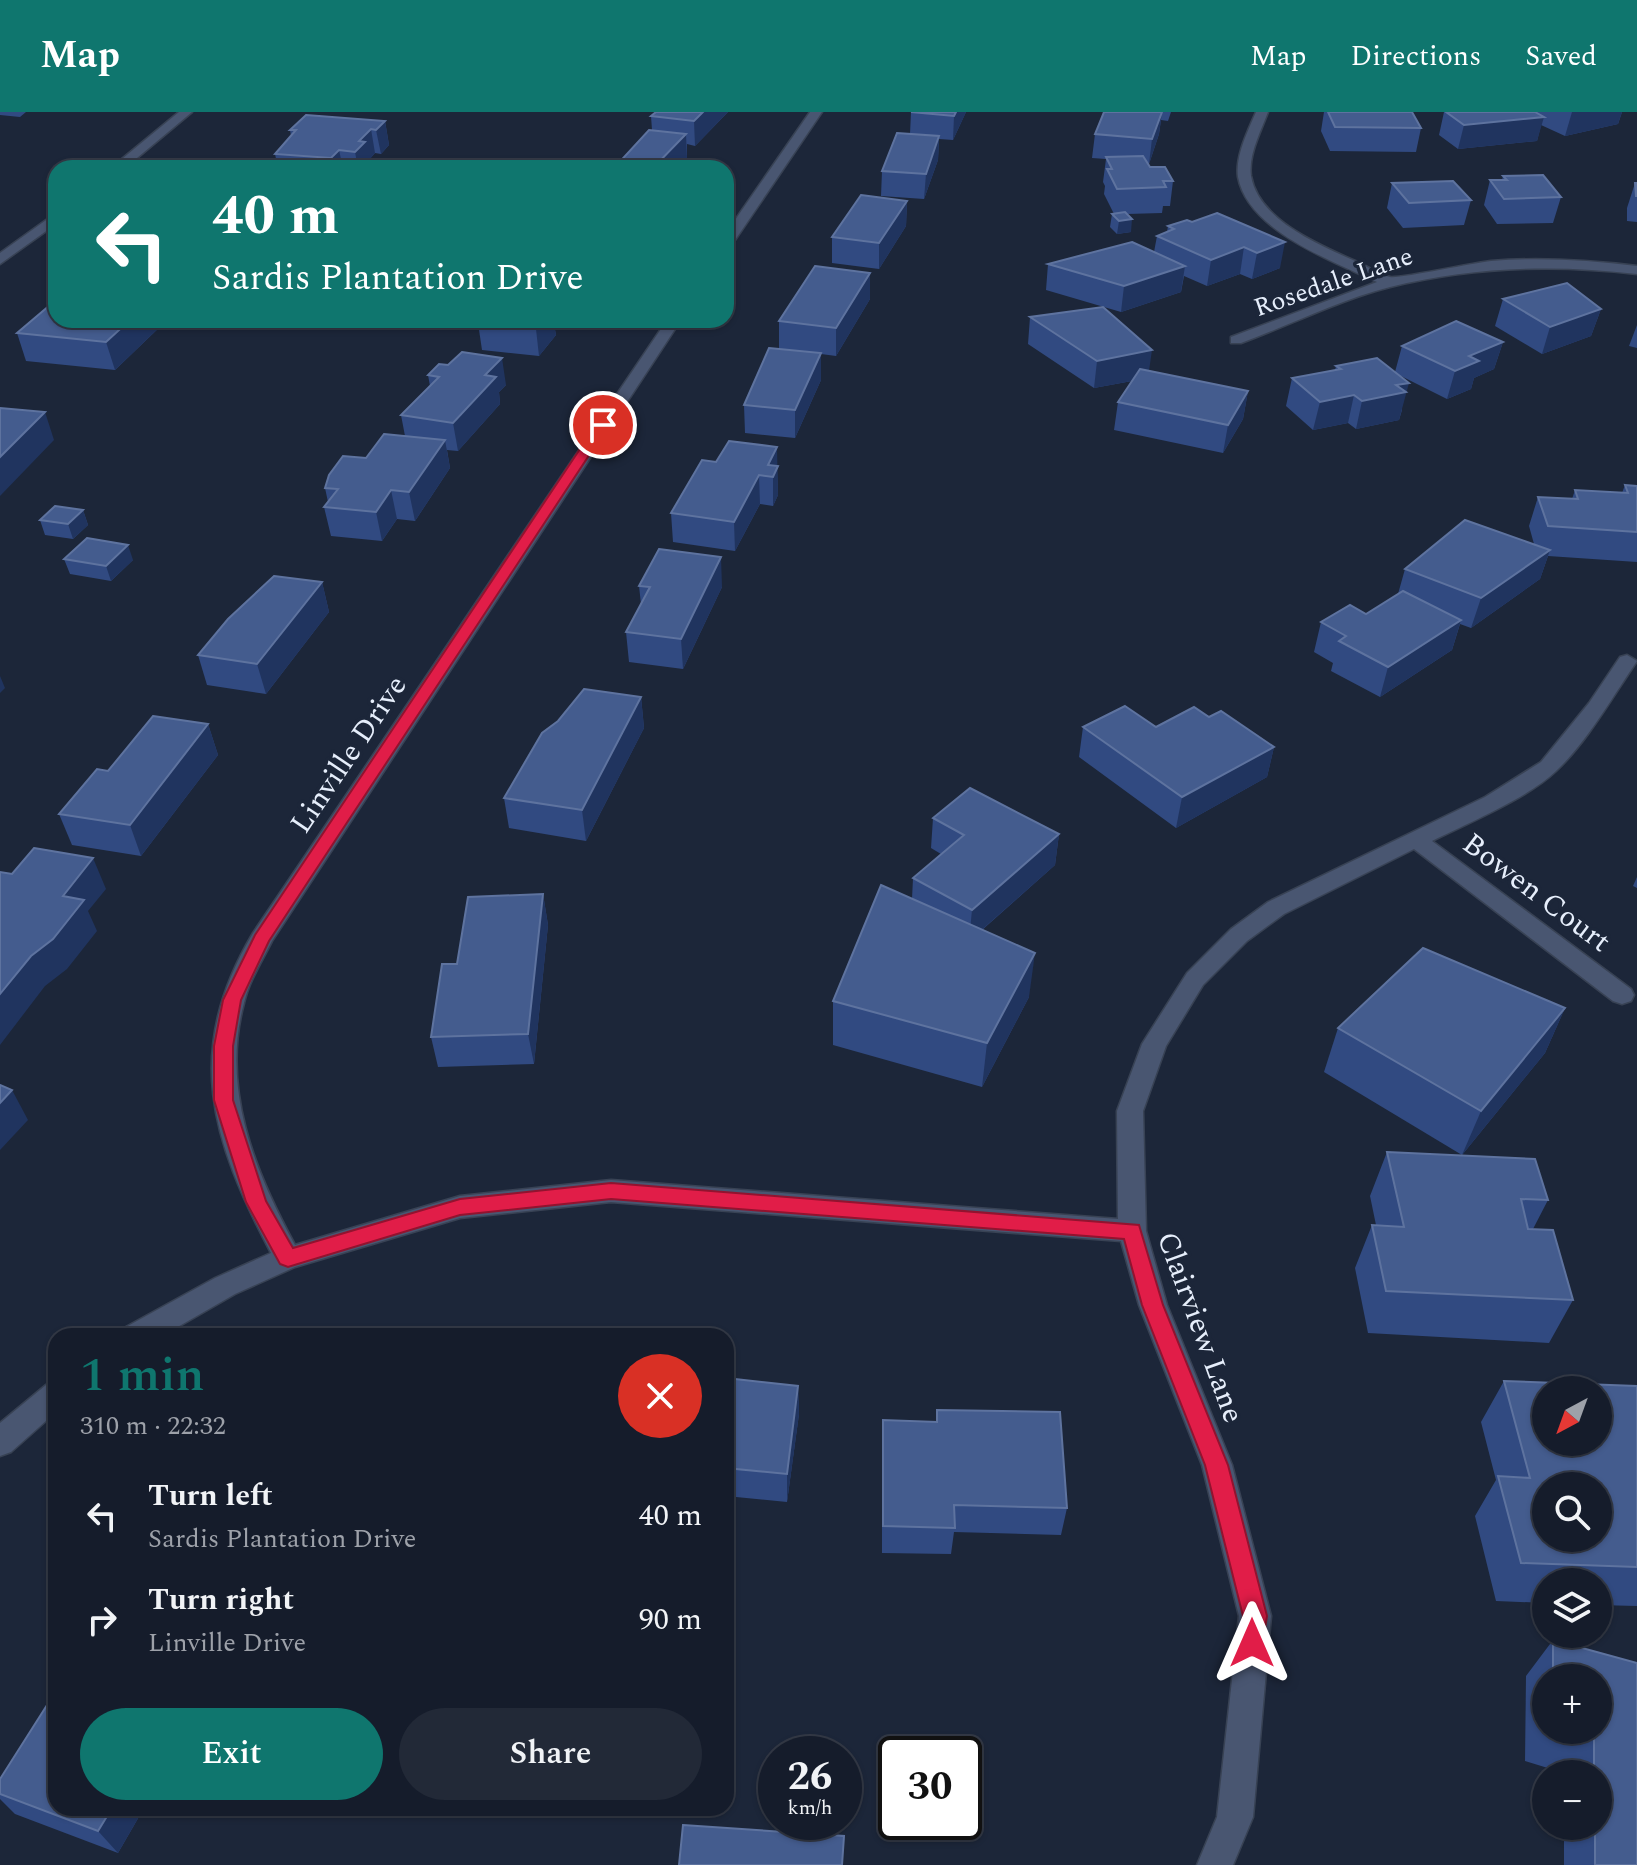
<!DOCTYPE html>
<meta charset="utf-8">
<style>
:root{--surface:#151c2b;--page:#222937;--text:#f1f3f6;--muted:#9da1a9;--line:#343a47;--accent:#0f766e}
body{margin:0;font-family:Spectral,serif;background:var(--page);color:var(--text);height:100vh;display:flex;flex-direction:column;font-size:30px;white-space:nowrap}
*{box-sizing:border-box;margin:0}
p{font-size:26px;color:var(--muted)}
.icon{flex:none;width:44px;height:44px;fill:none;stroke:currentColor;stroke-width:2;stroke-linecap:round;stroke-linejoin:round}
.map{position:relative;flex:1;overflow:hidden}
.sheet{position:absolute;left:48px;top:1216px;width:686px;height:488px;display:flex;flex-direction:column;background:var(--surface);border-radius:24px;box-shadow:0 2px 6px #0004,0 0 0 2px var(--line)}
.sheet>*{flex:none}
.hud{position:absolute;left:48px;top:48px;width:686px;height:168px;border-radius:24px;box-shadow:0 2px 6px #0004,0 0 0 2px var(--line);background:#0f766e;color:#fff;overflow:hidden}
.needle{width:52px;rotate:221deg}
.buttons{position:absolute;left:1532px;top:1264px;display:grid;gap:16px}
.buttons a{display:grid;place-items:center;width:80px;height:80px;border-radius:50%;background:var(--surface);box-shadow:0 2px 6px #0004,0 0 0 2px var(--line);font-size:40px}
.speed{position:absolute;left:758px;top:1624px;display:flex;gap:16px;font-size:40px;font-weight:700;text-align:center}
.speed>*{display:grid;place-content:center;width:104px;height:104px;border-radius:50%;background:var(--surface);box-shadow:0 2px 6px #0004,0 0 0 2px var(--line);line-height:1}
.speed small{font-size:20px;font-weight:400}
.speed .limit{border:4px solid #111;border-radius:12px;background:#fff;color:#111}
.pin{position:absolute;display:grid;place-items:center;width:68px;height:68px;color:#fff;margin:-34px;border:4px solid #fff;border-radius:50%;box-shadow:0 2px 8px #0007}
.me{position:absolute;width:88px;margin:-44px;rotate:0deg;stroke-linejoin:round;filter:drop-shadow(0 0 6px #0008)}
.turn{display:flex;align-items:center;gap:28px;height:168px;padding:0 32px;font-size:36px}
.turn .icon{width:104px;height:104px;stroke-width:2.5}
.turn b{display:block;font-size:56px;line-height:68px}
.round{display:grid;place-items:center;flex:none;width:84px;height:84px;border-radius:42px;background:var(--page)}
.head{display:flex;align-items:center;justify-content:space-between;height:136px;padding:0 32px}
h1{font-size:48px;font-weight:600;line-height:60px;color:var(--accent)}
.action{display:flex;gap:16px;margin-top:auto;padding:16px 32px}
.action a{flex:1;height:92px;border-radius:48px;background:var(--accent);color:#fff;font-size:32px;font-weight:600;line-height:92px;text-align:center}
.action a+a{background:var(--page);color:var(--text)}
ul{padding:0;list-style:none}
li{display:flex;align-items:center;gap:24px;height:104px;padding:0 32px}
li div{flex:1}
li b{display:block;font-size:30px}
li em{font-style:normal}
header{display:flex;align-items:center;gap:48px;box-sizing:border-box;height:112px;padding:0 40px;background:var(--accent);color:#fff}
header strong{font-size:38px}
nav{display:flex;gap:44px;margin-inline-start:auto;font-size:28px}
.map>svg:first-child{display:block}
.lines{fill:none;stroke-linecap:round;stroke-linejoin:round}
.minor-casing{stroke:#384254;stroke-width:3}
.minor{fill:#495671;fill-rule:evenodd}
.wall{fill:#314a81;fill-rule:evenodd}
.shaded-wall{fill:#20345f}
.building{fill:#445c8e;stroke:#5e739f;stroke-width:2;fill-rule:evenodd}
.route{fill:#e11d48;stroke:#92132f;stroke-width:2}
.labels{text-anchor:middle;stroke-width:7;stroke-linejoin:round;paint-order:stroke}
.far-street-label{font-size:26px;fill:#e6eefb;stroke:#1c2639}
.street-label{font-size:30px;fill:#e6eefb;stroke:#1c2639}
</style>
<header>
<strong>Map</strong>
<nav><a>Map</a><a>Directions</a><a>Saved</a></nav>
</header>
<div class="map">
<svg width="1637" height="1753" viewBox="0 0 1637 1753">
<rect width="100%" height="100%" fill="#1c2639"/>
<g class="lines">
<!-- minor casing -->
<g class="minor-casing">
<g id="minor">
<path d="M179,0H192L125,56H111Z"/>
<path d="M810,0H822L731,134L726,135V121Z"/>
<path d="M1256,0H1268C1261,19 1248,43 1251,64C1259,110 1324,135 1362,152C1370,156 1380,163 1390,165C1398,167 1473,151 1491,149C1540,145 1588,148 1637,154V162C1553,152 1471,155 1390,175C1339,188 1290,213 1241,231H1231V225L1377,170C1333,149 1248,119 1238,65C1235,44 1248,19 1256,0Z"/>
<path d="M56,101V112L0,152V141Z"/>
<path d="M667,208H681L272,829C262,849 249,869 244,891C221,976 254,1058 295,1133L460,1084L611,1068L1118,1107L1117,999L1142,932L1187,861L1231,817L1268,790L1485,685L1541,650L1589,591L1620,545L1627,543L1637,549C1613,584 1587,630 1556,659C1528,686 1468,711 1432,729L1631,877L1634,883L1631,889L1622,892L1613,889L1414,737L1284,802L1247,829L1203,873L1166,934L1143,999L1146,1119L1167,1193L1232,1353L1271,1504L1253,1705L1233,1753H1197L1217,1705L1239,1504L1202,1353L1139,1193L1121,1129L611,1090L460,1106L295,1155L235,1182L162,1224H122L126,1215L215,1166L271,1141C211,1027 183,939 253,821Z"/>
<path d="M56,1269V1300L11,1340L0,1344V1311L46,1273Z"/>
</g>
</g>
<!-- minor -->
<use href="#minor" class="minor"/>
</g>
<!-- wall -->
<g class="wall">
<path d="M0,0H26L20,5L0,3Z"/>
<path d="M656,0H728L695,34L687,32V46L678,56H614L652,18L651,4Z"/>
<path d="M911,0H966L953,28L939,27L938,48L924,87L881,84L882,59L910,22Z"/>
<path d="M1104,0H1171L1168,9L1161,8L1159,22L1149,52L1147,51L1150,55L1173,69L1170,94H1163L1162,101L1127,102L1131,120L1117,122L1110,115L1112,102H1114L1104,82L1105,74L1103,70L1106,47L1092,46L1095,22Z"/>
<path d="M1324,0H1412L1421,16L1416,40L1330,39L1321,19Z"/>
<path d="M1444,0H1622L1618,12L1565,24L1541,13L1537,29L1458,37L1439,23Z"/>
<path d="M385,9L389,33L381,42L375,41L368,49L369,54L368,56H278L275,42L291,24L290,18Z"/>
<path d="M1503,64L1561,85L1553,111L1497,112L1484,93L1490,68H1502Z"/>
<path d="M1392,71L1471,88L1464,113L1403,116L1387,96Z"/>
<path d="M1635,71H1637V110L1627,109V96Z"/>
<path d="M907,89L906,114L879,157L832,151V125Z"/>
<path d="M1217,101L1280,156L1252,167L1240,162L1207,174L1184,164L1181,180L1121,200L1046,178L1048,152L1154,140L1157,124L1167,120L1168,114L1192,110Z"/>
<path d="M870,161V187L836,244L821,242V268L795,326L745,321L744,293L779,236V209Z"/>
<path d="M1503,187L1601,197L1591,224L1542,242L1495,214Z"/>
<path d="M1030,205L1149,259L1248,279L1243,307L1223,341L1114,318L1118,290L1132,269L1094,276L1028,232Z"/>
<path d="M56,208H164L165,210L115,258L26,249L17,221Z"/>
<path d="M478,211L554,212L556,223L539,244L482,238Z"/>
<path d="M1637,213V236L1629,234Z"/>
<path d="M1503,230L1494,257L1474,266L1471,277L1447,287L1401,264L1402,298L1399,308L1356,317L1348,311L1313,318L1286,294L1292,266L1335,258L1336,254L1395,260L1402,234Z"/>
<path d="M428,263L506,273L499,280L500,292L458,339L447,338L450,356L415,409L397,407L382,429L331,424L324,395L328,390L325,376L366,346L405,324L401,303L430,274Z"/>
<path d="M777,354L778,383L773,394L760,392L735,439L673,430L671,401Z"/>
<path d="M1625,373L1637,374V450L1548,444L1540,467L1471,516L1460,512L1452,538L1380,585L1331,559L1333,551L1314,540L1321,510L1366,502L1398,482L1405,457L1534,432L1529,414L1538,385L1572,387L1575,378L1622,381Z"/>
<path d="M83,398L88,413L73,427L45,423L40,408Z"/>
<path d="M64,447L133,448L111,469L70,462Z"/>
<path d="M322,470L329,500L266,582L207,573L198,543Z"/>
<path d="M639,474L722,475L683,557L629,550L626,520L641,492Z"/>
<path d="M641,585L644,616L586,729L509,716L504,686L558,609Z"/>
<path d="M1209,605L1274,635L1267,665L1176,716L1079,645L1083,615H1156Z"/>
<path d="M208,612L218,643L141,744L72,733L59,702L108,659Z"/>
<path d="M933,706L1059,722L1055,753L982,818L1029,885L982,975L833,933V889L912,787L913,766L941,742L931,736Z"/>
<path d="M1637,765V776L1633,774Z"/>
<path d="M543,782L548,813L534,952L438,955L431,925L457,852Z"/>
<path d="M1565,896L1545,941L1462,1043L1324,960L1338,916Z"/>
<path d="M1387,1040L1548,1088L1533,1117L1573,1188L1549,1231L1368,1221L1355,1156L1372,1113H1376L1370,1084Z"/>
<path d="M726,1266L798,1274L799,1302L787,1390L726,1384Z"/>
<path d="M1504,1269L1637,1274V1494L1598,1493V1470H1546V1491L1496,1489L1475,1404L1496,1368L1481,1310Z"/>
<path d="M937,1298L1067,1396L1061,1423L954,1420L951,1442L882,1441V1337L883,1308L936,1310Z"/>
<path d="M1553,1528L1637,1551V1753H1564V1714H1598V1662H1564V1661L1525,1649L1526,1564ZM1546,1566H1598V1618H1546Z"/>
<path d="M0,1667L56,1696H144L118,1741L15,1702L0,1687Z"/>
</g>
<!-- shaded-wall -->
<g class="shaded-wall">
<path d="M703,0H728L695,34L694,9Z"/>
<path d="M956,0H966L953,28L954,4Z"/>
<path d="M1162,0L1159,22L1149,52L1152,27Z"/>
<path d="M1572,0H1622L1618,12L1565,24Z"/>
<path d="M1544,5L1537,29L1458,37L1464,13Z"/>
<path d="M385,9L389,33L381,42L376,18Z"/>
<path d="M371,17L375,41L368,49L369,54L368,56H358L355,40L359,29Z"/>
<path d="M686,22L687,46L678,56H653Z"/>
<path d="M939,24L938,48L924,87L926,62Z"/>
<path d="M339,38L343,56H333L331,46Z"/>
<path d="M907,89L906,114L879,157V131Z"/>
<path d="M1132,107L1131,120L1117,122L1119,109Z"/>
<path d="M1285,130L1280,156L1252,167L1257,141Z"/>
<path d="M1244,135L1240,162L1207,174L1211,148Z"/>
<path d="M1185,154L1181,180L1121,200L1124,174Z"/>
<path d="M870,161V187L836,244V216Z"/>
<path d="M1601,197L1591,224L1542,242L1550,215Z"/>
<path d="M130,208H164L165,210L115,258L106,230Z"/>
<path d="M543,208H558L554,212L556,223L539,244L536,217Z"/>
<path d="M1503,230L1494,257L1474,266L1471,277L1447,287L1455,259L1469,244Z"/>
<path d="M1152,238L1148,266L1094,276L1097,249Z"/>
<path d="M821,241V268L795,326V298Z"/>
<path d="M502,246L506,273L499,280L500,292L458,339L453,311L485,263Z"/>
<path d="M1409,271L1399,308L1356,317L1362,289L1396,273Z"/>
<path d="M1248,279L1243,307L1223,341L1228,313Z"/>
<path d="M1354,283L1348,311L1313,318L1320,290Z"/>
<path d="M45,300L54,328L0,384V345Z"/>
<path d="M445,328L450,356L415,409L409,380Z"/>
<path d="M777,335L778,383L773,394V365L768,353Z"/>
<path d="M759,363L760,392L735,439L734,410Z"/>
<path d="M391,378L397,407L382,429L376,400Z"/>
<path d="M83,398L88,413L73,427L68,412Z"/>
<path d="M128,433L133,448L111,469L106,454Z"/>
<path d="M1550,438L1540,467L1471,516L1481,486Z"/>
<path d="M721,445L722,475L683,557L681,527Z"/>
<path d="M322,470L329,500L266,582L257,552Z"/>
<path d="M1461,508L1452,538L1380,585L1388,555Z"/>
<path d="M0,564L5,576L0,581Z"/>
<path d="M641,585L644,616L586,729L582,698Z"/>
<path d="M208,612L218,643L141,744L130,713Z"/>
<path d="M1274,635L1267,665L1176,716L1182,685Z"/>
<path d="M1059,722L1055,753L969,829L972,798Z"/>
<path d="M93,746L106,777L88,799L97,819L67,857L45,874L0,933V882L63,784Z"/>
<path d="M543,782L548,813L534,952L528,922Z"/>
<path d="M1035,841L1029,885L982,975L987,931Z"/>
<path d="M1565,896L1545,941L1462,1043L1481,999Z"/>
<path d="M12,978L28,1008L0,1038V991Z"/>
<path d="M798,1274L799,1302L787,1390V1362Z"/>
<path d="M112,1696H144L118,1741L98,1719Z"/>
</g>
<!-- building -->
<g class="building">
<path d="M656,0H703L694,9L651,4Z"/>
<path d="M911,0H956L954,4Z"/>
<path d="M1104,0H1162L1152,27L1095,22Z"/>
<path d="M1328,0H1412L1421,16L1335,15Z"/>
<path d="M1446,0H1535L1544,5L1464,13Z"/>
<path d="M306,3L385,9L376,18L371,17L359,29L365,30L355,40L339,38L331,46L275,42L296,18H290Z"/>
<path d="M649,18L686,22L653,56H614Z"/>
<path d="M897,21L939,24L926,62L882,59Z"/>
<path d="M1143,44L1150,55H1165L1173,69H1163L1166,75L1117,77L1107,57H1112L1106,45Z"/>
<path d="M1543,63L1561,85L1504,87L1490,68H1507L1503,64Z"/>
<path d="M1453,69L1471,88L1409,91L1392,71Z"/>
<path d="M1635,71H1637V84H1636Z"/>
<path d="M861,83L907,89L879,131L832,125Z"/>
<path d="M1125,100L1132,107L1119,109L1112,102Z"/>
<path d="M1217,101L1285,130L1257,141L1244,135L1211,148L1157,124L1174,117L1168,114L1187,108L1192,110Z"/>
<path d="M1132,130L1185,154L1124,174L1048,152Z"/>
<path d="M815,154L870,161L836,216L779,209Z"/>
<path d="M1567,171L1601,197L1550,215L1503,187Z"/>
<path d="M56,188V208H130L106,230L17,221Z"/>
<path d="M1103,195L1152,238L1097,249L1030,205Z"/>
<path d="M480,208H543L536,217L478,211Z"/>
<path d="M1456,209L1503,230L1469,244L1479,249L1455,259L1402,234Z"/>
<path d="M769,236L821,241L795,298L744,293Z"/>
<path d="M462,240L502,246L485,263L496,265L453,311L401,303L439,265L428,263L439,252L448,253Z"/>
<path d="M1377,246L1409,271L1396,273L1406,280L1362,289L1354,283L1320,290L1292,266L1341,257L1336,254Z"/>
<path d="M1140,257L1248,279L1228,313L1118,290Z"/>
<path d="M0,296L45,300L0,345Z"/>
<path d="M384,322L445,328L409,380L391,378L376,400L324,395L338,377L325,376L329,363L343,344L366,346Z"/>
<path d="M729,329L777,335L768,353L778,354L773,365L759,363L734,410L671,401L702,348L716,350Z"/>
<path d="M1625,373L1637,374V420L1548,414L1538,385L1578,387L1575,378L1628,381Z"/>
<path d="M55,394L83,398L68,412L40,408Z"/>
<path d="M1465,408L1550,438L1481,486L1405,457Z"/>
<path d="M87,426L128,433L106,454L64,447Z"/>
<path d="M659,437L721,445L681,527L626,520L650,475L639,474Z"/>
<path d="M274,464L322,470L257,552L198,543L228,507Z"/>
<path d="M1403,479L1461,508L1388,555L1339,529L1346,524L1321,510L1350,493L1366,502Z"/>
<path d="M584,577L641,585L582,698L504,686L542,621L558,609Z"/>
<path d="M1125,594L1156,615L1194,595L1209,605L1221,599L1274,635L1182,685L1083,615Z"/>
<path d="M153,604L208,612L130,713L59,702L97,657L108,659Z"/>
<path d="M970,676L1059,722L972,798L913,766L964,723L933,706Z"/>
<path d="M34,736L93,746L63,784L84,788L53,827L31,844L0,882V760L12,762Z"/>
<path d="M881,773L1035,841L987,931L833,889Z"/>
<path d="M543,782L528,922L431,925L442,852H457L468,785Z"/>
<path d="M1423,836L1565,896L1481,999L1338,916Z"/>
<path d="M0,973L12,978L0,991Z"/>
<path d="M1387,1040L1535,1047L1548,1088L1521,1087L1528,1117L1553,1118L1573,1188L1386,1179L1372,1113L1404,1115Z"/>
<path d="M726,1266L798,1274L787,1362L726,1356Z"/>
<path d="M1504,1269L1637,1274V1455L1521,1451L1498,1364L1530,1366ZM1546,1278H1598V1330H1546ZM1546,1374H1598V1426H1546Z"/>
<path d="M937,1298L1060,1300L1067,1396L954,1393L955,1416L883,1414V1308L937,1310Z"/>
<path d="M1553,1528L1637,1551V1753H1595V1714H1598V1662H1594V1626L1565,1618H1598V1566H1553Z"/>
<path d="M56,1579V1696H112L98,1719L0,1682V1667Z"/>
<path d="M683,1713L844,1724L842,1753H679Z"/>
</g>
<!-- route -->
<path class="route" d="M598,310L609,313L269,829L241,888L233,934V988L266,1089L293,1136L460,1087L611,1071L1139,1113L1163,1193L1228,1353L1267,1504L1261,1540L1252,1544L1243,1540L1240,1531L1243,1504L1205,1353L1142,1193L1124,1127L611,1087L460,1103L288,1155L280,1152L246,1090L214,988V934L223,888L255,823Z"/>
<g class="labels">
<!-- far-street labels -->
<g class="far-street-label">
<text transform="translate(1333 169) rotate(-19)" y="9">Rosedale Lane</text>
</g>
<!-- street labels -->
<g class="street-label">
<text transform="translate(348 642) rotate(-56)" y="10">Linville Drive</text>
<text transform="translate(1537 780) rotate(37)" y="10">Bowen Court</text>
<text transform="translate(1201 1215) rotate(70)" y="10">Clairview Lane</text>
</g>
</g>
</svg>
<div class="buttons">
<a><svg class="needle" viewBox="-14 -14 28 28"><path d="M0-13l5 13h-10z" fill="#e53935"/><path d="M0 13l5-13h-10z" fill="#9da1a9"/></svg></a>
<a><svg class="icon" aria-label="search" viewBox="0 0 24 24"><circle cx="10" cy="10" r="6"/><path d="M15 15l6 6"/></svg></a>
<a><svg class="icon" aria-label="layers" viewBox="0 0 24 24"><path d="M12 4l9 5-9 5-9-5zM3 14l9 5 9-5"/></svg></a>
<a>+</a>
<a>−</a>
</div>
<div class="speed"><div>26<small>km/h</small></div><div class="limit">30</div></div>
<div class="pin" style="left:603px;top:313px;background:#d93025"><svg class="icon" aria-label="arrive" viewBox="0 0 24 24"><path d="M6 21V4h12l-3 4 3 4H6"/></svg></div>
<svg class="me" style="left:1252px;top:1531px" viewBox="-20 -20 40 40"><path d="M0-17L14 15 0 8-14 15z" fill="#e11d48" stroke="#fff" stroke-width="4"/></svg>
<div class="hud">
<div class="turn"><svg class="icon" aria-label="left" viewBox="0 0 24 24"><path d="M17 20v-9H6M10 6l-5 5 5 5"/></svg><div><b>40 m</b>Sardis Plantation Drive</div></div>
</div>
<section class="sheet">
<div class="head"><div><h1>1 min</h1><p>310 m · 22:32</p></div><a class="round" style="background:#d93025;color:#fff"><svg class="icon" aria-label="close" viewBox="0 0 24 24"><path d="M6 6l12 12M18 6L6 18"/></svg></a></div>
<ul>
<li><svg class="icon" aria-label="left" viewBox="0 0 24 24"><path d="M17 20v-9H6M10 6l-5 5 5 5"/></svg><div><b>Turn left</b><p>Sardis Plantation Drive</p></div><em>40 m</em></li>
<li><svg class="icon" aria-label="right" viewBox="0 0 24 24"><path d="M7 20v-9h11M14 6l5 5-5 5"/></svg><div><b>Turn right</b><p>Linville Drive</p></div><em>90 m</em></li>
</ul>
<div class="action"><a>Exit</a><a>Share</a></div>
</section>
</div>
